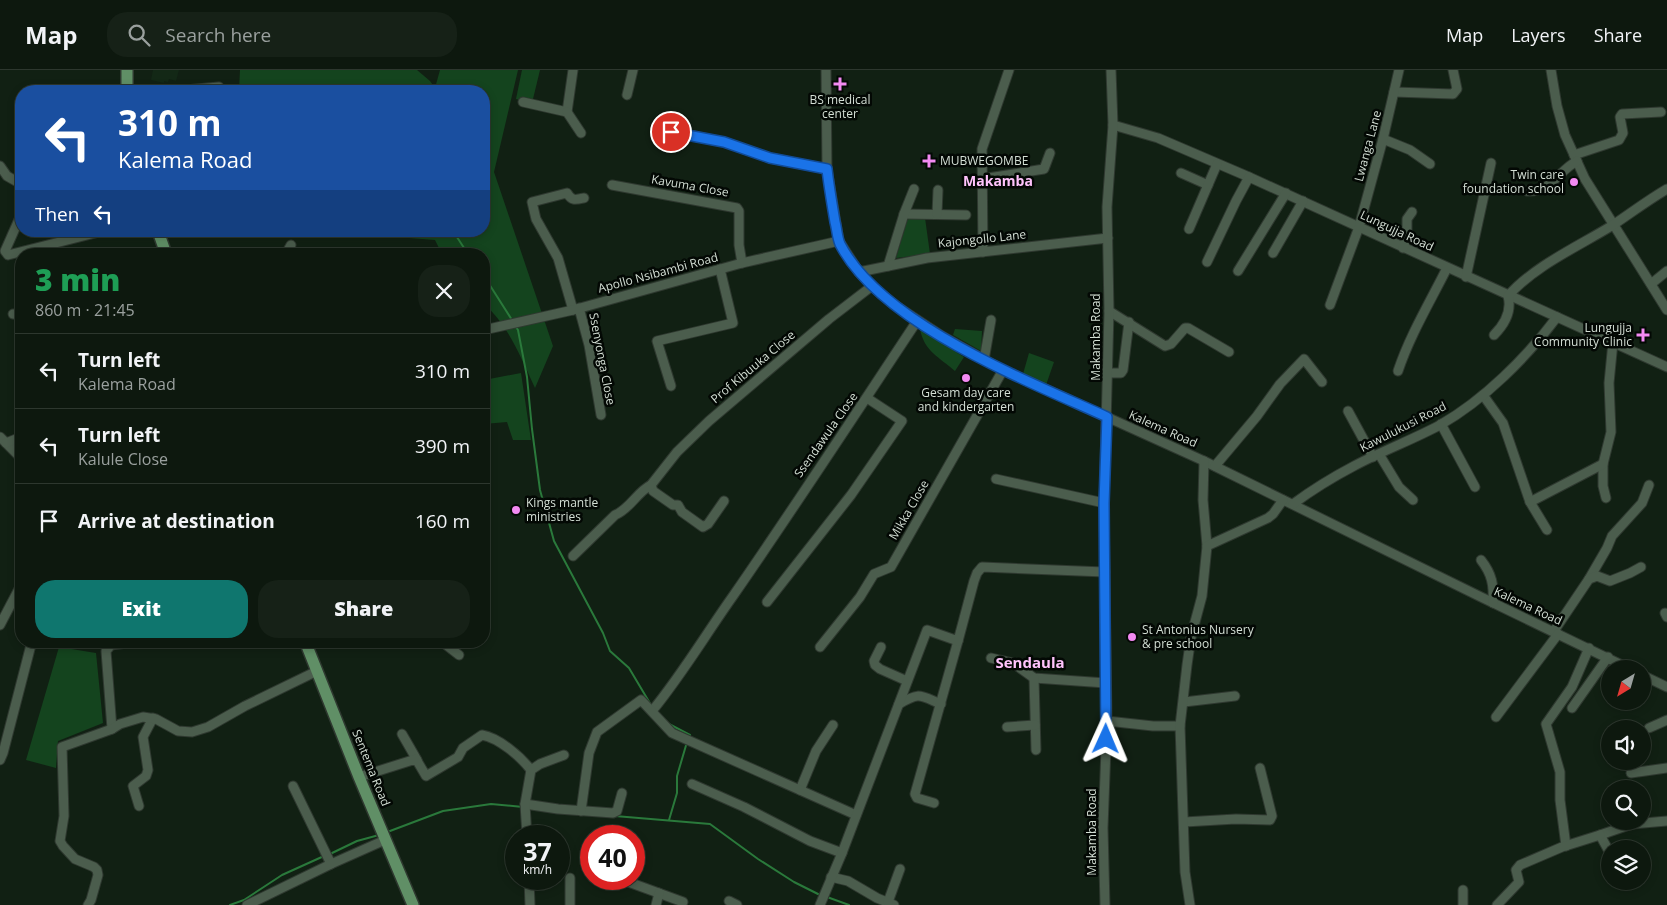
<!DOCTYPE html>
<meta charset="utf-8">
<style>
:root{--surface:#0d180e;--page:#162117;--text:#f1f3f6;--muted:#9aa09e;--line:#2d372e;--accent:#0f766e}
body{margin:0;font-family:"Open Sans",sans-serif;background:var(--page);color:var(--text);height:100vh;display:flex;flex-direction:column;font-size:19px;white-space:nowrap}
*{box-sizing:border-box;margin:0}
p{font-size:16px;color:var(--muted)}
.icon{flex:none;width:28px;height:28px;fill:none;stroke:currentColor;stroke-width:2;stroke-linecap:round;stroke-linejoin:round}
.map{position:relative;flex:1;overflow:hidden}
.sheet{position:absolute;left:15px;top:178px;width:475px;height:400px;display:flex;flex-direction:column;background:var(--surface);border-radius:20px;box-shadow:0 2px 8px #0003,0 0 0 1px var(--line)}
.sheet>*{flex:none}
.guide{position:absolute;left:15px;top:15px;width:475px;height:152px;border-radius:20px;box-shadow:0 2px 8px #0003,0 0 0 1px var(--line);background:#1a4fa0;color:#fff;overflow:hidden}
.needle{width:32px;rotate:217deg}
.buttons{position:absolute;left:1601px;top:590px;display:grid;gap:10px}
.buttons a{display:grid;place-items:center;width:50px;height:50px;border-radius:50%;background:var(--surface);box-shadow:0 2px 8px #0003,0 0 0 1px var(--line);font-size:25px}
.speed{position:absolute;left:505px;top:755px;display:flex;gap:10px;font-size:25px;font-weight:700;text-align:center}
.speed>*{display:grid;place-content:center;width:65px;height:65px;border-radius:50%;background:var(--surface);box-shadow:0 2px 8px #0003,0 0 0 1px var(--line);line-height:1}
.speed small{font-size:12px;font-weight:400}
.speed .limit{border:8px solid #d22;background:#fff;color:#111}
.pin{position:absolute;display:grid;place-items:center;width:42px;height:42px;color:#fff;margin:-21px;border:2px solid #fff;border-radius:50%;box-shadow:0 1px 5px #0007}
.me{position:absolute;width:55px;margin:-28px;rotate:1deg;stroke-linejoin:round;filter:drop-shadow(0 0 4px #0008)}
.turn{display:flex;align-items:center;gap:18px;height:105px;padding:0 20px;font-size:22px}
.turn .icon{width:65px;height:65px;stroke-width:2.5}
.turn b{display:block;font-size:35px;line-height:42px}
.then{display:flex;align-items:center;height:48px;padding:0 20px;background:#0003;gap:10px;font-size:19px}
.round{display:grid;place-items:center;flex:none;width:52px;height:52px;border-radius:20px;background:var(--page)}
.head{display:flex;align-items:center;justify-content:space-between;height:85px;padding:0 20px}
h1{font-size:30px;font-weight:800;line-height:38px;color:#1e9e55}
.cta{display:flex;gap:10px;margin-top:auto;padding:10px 20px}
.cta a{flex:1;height:58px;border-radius:20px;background:var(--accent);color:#fff;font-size:20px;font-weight:800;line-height:58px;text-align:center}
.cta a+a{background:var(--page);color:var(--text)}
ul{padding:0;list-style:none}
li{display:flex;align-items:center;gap:15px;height:75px;padding:0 20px;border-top:1px solid var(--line)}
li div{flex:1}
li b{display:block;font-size:19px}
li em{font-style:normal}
header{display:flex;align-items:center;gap:30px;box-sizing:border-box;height:70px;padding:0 25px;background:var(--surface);border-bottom:1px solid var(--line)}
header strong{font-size:24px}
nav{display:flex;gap:28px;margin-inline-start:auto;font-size:18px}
.search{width:350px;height:45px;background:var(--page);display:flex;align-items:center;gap:12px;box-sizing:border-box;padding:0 18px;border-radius:20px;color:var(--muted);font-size:19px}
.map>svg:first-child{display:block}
.built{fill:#132816}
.green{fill:#14441e}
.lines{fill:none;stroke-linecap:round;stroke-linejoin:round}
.stream{stroke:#2a793b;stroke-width:2}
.minor-casing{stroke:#2f3930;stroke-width:11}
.major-casing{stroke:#2f3930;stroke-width:14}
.minor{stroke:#4b5d4d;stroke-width:9}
.major{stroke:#608f66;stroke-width:11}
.route-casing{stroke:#114b97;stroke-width:12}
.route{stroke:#1a73e8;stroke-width:9}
.poi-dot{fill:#f38af2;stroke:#030804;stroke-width:2}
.labels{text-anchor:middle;stroke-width:5;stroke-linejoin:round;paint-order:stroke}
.poi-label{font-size:12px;fill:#d4dfd5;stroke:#030804;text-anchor:start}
.street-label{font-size:12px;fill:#d4dfd5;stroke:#030804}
.neighbourhood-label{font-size:14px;font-weight:bold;fill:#ffc3fc;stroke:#030804}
.quarter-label{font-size:15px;font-weight:bold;fill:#ffc3fc;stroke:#030804}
</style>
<header>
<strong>Map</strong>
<div class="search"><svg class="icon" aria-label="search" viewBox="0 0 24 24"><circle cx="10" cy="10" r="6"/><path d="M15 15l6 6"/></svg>Search here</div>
<nav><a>Map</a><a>Layers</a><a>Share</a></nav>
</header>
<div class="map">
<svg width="1667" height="835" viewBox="0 0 1667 835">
<rect width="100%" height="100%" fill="#112013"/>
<!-- built -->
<path class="built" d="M153,0H179L176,11L169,9L168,12L164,11V13L151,10Z"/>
<!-- green -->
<g class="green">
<path d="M240,0H417L430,11L435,18L440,0H518L494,102L553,276L535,318C521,288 509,256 484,234V184H442L435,170L370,165V161H484V21H239Z"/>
<path d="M522,0H540L532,33L516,29Z"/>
<path d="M908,148H925L930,184L896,188Z"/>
<path d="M920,259L964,287L955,301C939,287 924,281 920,259Z"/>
<path d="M955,259L982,261L981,281L953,265Z"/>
<path d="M1029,283L1054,292L1046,315L1023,304Z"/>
<path d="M521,303L531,370H513L507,352L484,354V310Z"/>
<path d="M59,577L96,583L103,653L58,671L56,698L26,690Z"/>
</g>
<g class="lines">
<!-- stream -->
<g class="stream">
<path d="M453,161L468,184"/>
<path d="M484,206L512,250"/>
<path d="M516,257L518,260L527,307L532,359L540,420L554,471L603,563L610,581L629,598L651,635"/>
<path d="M669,654L690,665L689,667"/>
<path d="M615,746L710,754L758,789L794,812L820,825"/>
<path d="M669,750L677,723V706L687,672"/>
<path d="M390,761L443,741L491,734L523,737"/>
<path d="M330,784L357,771L379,765"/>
<path d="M827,827L849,835"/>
<path d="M230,835L244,830L282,805L324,786"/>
</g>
<!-- minor casing -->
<g class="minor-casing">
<g id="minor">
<path d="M826,0L827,99L839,171L859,202L872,216L895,235L942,266L1003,300L1204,391L1481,527L1630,599"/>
<path d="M1551,0L1557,36L1565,65L1585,109L1667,240"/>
<path d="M174,21L219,17"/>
<path d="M1394,22L1453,24L1457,19L1453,0"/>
<path d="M627,25L633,0"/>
<path d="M523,32L567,42L573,0"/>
<path d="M567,42L581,63"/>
<path d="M1113,55L1158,68L1249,107L1667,297"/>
<path d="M657,59L724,72L770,88L827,99"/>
<path d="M1383,69L1410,80L1430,94"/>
<path d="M1574,85L1619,70L1623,63L1620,47L1622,44L1661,42"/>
<path d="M0,96L7,106L21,114"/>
<path d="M1181,103L1208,115"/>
<path d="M982,109L1044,99L1050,83"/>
<path d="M612,115L737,138L739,141V175L742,193"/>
<path d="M1527,121C1551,123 1558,101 1577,91"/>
<path d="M904,144L966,145"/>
<path d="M937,144L938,120"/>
<path d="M21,145L5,181L8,185L103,161"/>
<path d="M1189,159L1217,94"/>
<path d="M1403,178L1407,166V149L1412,142"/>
<path d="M983,182L982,79L1009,0"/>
<path d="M1273,183L1303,131"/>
<path d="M286,184L291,175"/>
<path d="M1207,192L1236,131L1249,107"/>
<path d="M888,196L904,144L914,119"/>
<path d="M1238,201L1286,123"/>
<path d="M859,202L927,188L1108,168"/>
<path d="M1466,207L1491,93"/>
<path d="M1651,214L1667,201"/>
<path d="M1330,235L1359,157L1383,69L1399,0"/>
<path d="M579,238L589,275L601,345"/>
<path d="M573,240L558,188L536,149L532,132L567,123C572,131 575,130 584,128"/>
<path d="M1109,241L1165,276L1171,274L1185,258H1188L1229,282"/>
<path d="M13,244L21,245"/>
<path d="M484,260L573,240L742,193L839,171"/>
<path d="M1494,265C1505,254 1512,241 1508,226C1534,196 1579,176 1613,155C1631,143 1648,130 1667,119"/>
<path d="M984,290L991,250"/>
<path d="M1398,301C1410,265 1430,232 1447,198"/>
<path d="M1108,303H1121L1123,300L1129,252"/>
<path d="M671,316L657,271L733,253L720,199"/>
<path d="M1483,325L1503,353L1530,432L1547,460"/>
<path d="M1348,341L1373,387"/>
<path d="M1441,354L1475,417"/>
<path d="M0,367L21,388"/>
<path d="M6,373L21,367"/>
<path d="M1379,384L1399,417L1413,430"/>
<path d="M1204,391L1203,430L1207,476"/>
<path d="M1215,396L1257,346L1280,314L1304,289L1322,312"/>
<path d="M996,409L1104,433"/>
<path d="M1606,428L1603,416V394L1611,362L1609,313L1613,272"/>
<path d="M724,431L708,454L703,457L682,442L678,435H673L653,421L651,415L677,382L709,351L829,249L872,216"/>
<path d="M1530,432L1603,394"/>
<path d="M1293,434C1312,420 1333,407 1354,396C1382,381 1412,370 1440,355C1484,330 1527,287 1557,247"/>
<path d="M573,486L615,445C630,439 637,422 651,415"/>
<path d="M1481,490C1492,504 1494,515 1493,533"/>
<path d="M1589,509L1607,478L1612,466L1642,433L1649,415"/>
<path d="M767,532L851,425L902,351L867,328"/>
<path d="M1665,543L1667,547"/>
<path d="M0,555L21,515"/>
<path d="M1554,561L1589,509L1597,506L1610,511L1630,503L1641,497"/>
<path d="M441,571L459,585"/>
<path d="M820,577L860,527L874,504L891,497L1003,300"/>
<path d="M881,577L874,591L875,595L880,599L907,611"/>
<path d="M991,588L1013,593L1034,608L1106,613"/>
<path d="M1642,605L1667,617"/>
<path d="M1034,608L1036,680"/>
<path d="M1184,632L1235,626"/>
<path d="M899,634C920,622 919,625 941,634"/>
<path d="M1572,638L1608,587"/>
<path d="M652,641C681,606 706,564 733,526C796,435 856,343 917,251"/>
<path d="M1496,647L1558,564"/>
<path d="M1107,651L1153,656H1180"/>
<path d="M1007,657L1035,655"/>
<path d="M1649,658L1667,650"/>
<path d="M112,659L106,581L111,575L143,571"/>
<path d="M402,664L417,690"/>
<path d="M0,690L3,683L32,571"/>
<path d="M1631,703L1667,698"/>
<path d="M359,707L416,689L426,706L458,687L463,678L482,665C499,668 520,686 531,700"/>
<path d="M692,714L744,737L810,771L842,783"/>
<path d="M293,716L331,794"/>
<path d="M800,720L816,681L833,655"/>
<path d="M934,733L917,728L915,724L958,571"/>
<path d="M525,734L558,739L613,743L617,741L622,723"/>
<path d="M139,736L133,716L146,706L148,700L143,667L153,648"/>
<path d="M581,741L589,683L597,662L641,630L672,663L856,745"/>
<path d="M1184,752L1236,749L1270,750L1272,746L1260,698"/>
<path d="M527,766L525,734L531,700L540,694L564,685"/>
<path d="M1566,776L1560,730V702L1546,654L1572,617L1589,578"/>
<path d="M1610,783L1600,765L1632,754L1667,751"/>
<path d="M831,807L848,811L877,828L894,835"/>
<path d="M570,808V835"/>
<path d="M529,809L530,835"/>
<path d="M623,810L683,832"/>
<path d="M1463,820V835"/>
<path d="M729,831L737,835"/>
<path d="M888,832L900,799"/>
<path d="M88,835L91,830L98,805L97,800L94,797L75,789L63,776L60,771L64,746L62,677L112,659L120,654L143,647L156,649L178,661L192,662L208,657L245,636L317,601"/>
<path d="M247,835L331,794L385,770"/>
<path d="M656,835L659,823"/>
<path d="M820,835L842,783L927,560L958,571L974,511L977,503L982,497L1105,502"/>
<path d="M1105,835L1103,758L1107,651L1104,433L1109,241L1107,137L1113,55L1111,0"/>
<path d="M1190,835L1185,802L1180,656L1187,595L1191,567L1202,526L1207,476L1268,448L1273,444L1283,430"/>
<path d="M1497,835L1519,812L1516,800L1520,795L1562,777L1600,765"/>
</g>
</g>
<!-- major casing -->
<g class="major-casing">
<g id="major">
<path d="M127,0V21"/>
<path d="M158,161L166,184"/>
<path d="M305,571L359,707L413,835"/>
</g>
</g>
<!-- minor -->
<use href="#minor" class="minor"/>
<!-- major -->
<use href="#major" class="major"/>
</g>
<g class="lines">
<!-- route casing -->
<g class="route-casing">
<path id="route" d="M671,62L724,72L770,88L827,99C829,117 832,134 835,152C837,159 837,167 840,174C881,254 1028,311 1107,347L1104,433L1106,669"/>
</g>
<!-- route -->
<use href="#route" class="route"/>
</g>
<!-- markers -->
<g class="poi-dot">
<path d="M837.5 6.5h5v5h5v5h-5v5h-5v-5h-5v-5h5z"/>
<path d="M926.5 83.5h5v5h5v5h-5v5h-5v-5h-5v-5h5z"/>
<circle cx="1574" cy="112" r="5"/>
<path d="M1640.5 257.5h5v5h5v5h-5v5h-5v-5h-5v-5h5z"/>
<circle cx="966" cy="308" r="5"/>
<circle cx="516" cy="440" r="5"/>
<circle cx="1132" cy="567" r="5"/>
</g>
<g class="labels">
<!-- poi labels -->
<g class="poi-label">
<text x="840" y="34" text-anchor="middle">BS medical<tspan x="840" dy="14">center</tspan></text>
<text x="940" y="95">MUBWEGOMBE</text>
<text x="1564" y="109" text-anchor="end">Twin care<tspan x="1564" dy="14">foundation school</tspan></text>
<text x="1632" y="262" text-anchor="end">Lungujja<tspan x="1632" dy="14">Community Clinic</tspan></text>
<text x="966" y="327" text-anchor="middle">Gesam day care<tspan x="966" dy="14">and kindergarten</tspan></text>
<text x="526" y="437">Kings mantle<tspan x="526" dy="14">ministries</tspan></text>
<text x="1142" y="564">St Antonius Nursery<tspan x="1142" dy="14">&amp; pre school</tspan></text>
</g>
<!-- street labels -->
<g class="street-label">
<text transform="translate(1368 76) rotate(-75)" y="4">Lwanga Lane</text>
<text transform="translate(690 116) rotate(10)" y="4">Kavuma Close</text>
<text transform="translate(1397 161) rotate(25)" y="4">Lungujja Road</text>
<text transform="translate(982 169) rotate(-6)" y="4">Kajongollo Lane</text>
<text transform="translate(658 203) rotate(-15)" y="4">Apollo Nsibambi Road</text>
<text transform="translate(1096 267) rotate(-90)" y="4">Makamba Road</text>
<text transform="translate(602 289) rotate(79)" y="4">Ssenyonga Close</text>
<text transform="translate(753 297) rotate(-40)" y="4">Prof Kibuuka Close</text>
<text transform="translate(1403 357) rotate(-27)" y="4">Kawulukusi Road</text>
<text transform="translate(1163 359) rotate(24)" y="4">Kalema Road</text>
<text transform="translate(826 365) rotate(-55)" y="4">Ssendawula Close</text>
<text transform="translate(909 440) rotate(-60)" y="4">Mikka Close</text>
<text transform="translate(1528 536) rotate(25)" y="4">Kalema Road</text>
<text transform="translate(371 698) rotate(68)" y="4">Sentema Road</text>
<text transform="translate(1092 762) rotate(-90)" y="4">Makamba Road</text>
</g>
<!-- neighbourhood labels -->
<g class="neighbourhood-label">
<text x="998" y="116">Makamba</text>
</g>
<!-- quarter labels -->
<g class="quarter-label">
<text x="1030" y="598">Sendaula</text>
</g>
</g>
</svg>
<div class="buttons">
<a><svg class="needle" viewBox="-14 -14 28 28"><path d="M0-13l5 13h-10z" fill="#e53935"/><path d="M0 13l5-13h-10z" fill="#9aa09e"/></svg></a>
<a><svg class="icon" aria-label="sound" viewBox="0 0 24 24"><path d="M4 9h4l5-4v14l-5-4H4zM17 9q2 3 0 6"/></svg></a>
<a><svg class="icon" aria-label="search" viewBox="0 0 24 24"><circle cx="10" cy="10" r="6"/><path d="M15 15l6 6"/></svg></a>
<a><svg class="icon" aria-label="layers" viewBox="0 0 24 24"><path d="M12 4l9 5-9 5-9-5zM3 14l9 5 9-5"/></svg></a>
</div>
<div class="speed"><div>37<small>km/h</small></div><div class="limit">40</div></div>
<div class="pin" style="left:671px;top:62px;background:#d93025"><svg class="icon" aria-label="arrive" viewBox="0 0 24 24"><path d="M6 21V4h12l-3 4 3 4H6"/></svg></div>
<svg class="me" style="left:1106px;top:669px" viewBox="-20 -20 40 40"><path d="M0-17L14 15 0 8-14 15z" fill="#1a73e8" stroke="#fff" stroke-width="4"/></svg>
<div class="guide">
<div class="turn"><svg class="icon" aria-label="left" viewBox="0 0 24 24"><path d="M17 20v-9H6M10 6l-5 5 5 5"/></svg><div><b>310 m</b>Kalema Road</div></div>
<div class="then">Then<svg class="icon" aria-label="left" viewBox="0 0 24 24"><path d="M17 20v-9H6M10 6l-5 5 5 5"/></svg></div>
</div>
<section class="sheet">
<div class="head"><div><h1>3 min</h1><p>860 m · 21:45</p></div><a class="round"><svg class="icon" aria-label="close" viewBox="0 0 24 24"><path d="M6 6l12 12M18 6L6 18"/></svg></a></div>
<ul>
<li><svg class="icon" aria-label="left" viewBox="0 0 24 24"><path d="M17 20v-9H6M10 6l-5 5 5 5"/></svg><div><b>Turn left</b><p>Kalema Road</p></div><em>310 m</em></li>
<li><svg class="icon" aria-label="left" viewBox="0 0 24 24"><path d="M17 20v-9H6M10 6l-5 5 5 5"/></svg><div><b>Turn left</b><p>Kalule Close</p></div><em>390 m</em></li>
<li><svg class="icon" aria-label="arrive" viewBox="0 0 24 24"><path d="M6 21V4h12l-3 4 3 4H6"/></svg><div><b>Arrive at destination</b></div><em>160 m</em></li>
</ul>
<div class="cta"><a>Exit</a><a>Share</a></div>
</section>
</div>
